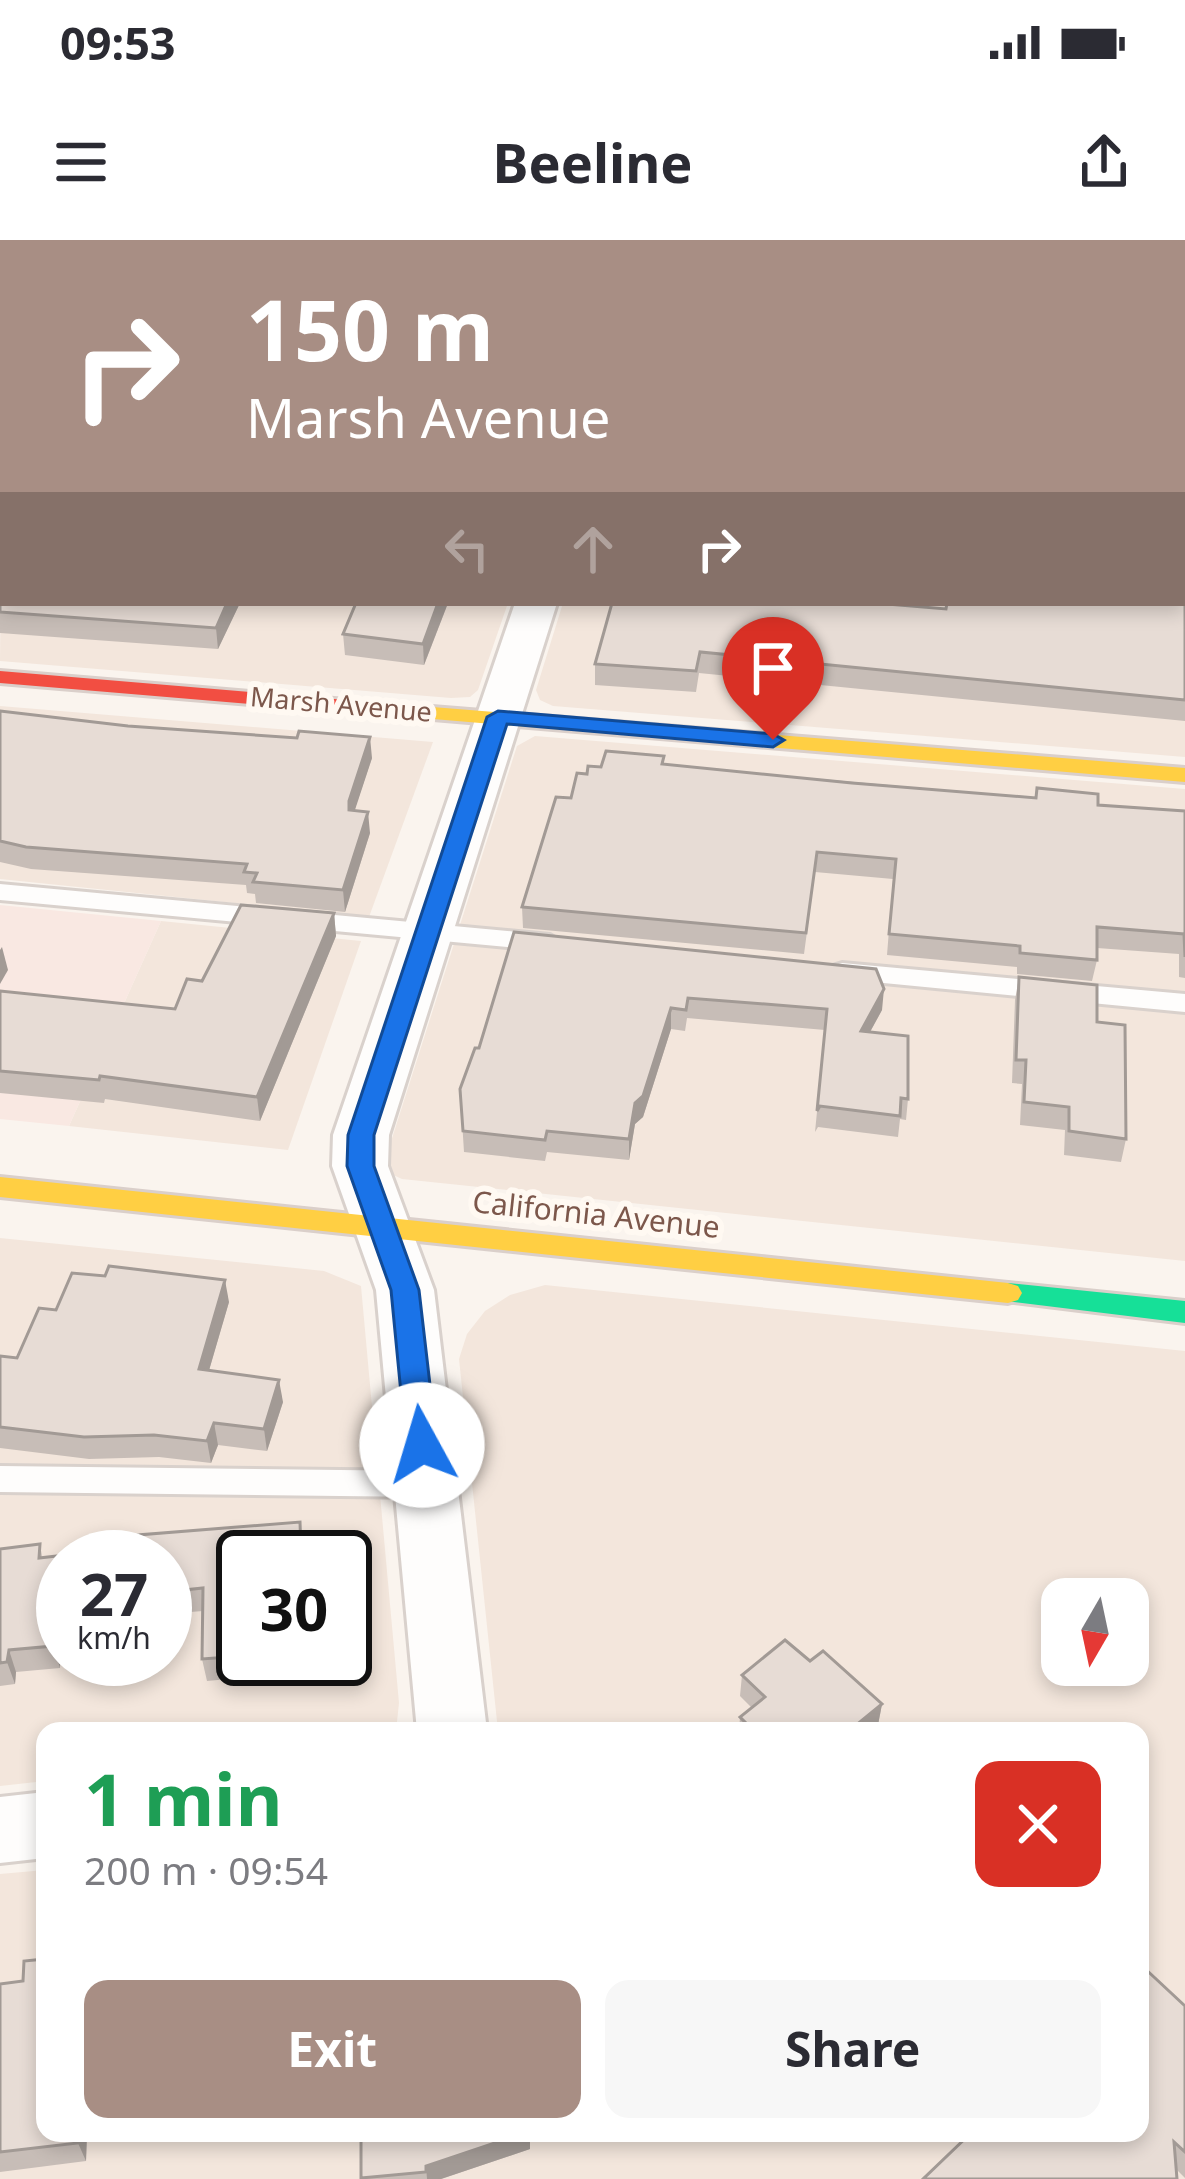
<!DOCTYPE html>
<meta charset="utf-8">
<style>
:root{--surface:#fff;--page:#f7f7f7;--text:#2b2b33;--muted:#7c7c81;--accent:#a88e84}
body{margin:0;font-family:"Noto Sans",sans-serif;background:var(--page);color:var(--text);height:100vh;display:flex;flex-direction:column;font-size:45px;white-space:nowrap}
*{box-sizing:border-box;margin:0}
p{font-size:39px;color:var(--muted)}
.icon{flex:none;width:66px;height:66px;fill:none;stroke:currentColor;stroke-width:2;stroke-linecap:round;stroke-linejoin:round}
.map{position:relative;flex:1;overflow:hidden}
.panel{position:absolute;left:36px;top:1482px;width:1113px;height:420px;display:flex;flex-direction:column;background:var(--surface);border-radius:24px;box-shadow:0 6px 18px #0003}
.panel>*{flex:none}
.guide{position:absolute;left:0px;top:0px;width:1185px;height:366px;box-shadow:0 6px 18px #0003;background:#a88e84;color:#fff;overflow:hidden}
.needle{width:78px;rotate:189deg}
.buttons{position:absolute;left:1041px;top:1338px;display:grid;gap:24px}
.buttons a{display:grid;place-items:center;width:108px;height:108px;border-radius:24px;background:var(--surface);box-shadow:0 6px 18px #0003;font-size:60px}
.speed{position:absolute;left:36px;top:1290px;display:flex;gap:24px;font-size:60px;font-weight:700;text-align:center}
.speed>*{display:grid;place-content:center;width:156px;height:156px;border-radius:50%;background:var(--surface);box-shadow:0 6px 18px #0003;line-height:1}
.speed small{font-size:30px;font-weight:400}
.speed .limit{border:6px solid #111;border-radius:18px;background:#fff;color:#111}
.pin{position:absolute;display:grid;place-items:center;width:102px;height:102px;color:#fff;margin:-123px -51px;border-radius:50% 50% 50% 0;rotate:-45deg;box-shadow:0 0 12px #0007}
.pin .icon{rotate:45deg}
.me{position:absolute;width:132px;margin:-66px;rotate:354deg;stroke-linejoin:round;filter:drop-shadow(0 0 9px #0008)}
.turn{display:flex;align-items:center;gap:42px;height:252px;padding:0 48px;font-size:54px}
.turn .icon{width:156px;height:156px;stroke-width:2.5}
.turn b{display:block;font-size:84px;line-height:102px}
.lanes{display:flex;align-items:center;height:114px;padding:0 48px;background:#0003;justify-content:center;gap:60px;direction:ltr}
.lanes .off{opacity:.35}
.round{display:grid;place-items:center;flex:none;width:126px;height:126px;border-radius:24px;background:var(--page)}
.head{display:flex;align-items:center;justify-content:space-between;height:204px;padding:0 48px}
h1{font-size:72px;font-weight:700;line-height:90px;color:#1e9e55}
.primary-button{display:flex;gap:24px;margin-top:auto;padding:24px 48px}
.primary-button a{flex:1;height:138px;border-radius:24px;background:var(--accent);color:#fff;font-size:48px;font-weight:700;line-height:138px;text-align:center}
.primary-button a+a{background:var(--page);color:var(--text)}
.status{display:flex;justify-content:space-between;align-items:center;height:84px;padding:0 60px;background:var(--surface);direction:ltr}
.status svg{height:33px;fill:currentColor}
header{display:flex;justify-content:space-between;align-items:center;height:156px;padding:0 48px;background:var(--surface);font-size:54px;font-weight:700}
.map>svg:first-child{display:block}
.residential{fill:#f3e6dc;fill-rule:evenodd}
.commercial{fill:#f9e8e2}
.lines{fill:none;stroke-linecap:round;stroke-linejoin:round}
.lane-casing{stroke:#d9d1cc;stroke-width:6}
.street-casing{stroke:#d9d1cc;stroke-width:6}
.fast-casing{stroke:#dacfca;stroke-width:6}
.slow-casing{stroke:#dacfca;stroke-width:6}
.jam-casing{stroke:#dacfca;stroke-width:6}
.lane{fill:#fefdfc;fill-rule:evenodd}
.street{fill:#fefdfc;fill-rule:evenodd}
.fast{fill:#16e098;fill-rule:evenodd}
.slow{fill:#ffcf43;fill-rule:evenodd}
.jam{fill:#f24e42;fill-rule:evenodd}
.wall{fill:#c7bdb7}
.shaded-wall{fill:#a29a95}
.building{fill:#e7dcd5;stroke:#a29a95;stroke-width:3}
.route{fill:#1a73e8;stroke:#114b97;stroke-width:3}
.labels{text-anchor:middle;stroke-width:12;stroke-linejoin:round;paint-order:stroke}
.far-street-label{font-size:27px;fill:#7c574b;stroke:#fff9f2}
.street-label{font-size:30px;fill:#7c574b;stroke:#fff9f2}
</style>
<div class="status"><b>09:53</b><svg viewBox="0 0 49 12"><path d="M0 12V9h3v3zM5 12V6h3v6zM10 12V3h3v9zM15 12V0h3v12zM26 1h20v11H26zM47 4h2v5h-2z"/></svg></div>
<header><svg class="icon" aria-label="menu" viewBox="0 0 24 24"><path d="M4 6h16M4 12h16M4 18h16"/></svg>Beeline<svg class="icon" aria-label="share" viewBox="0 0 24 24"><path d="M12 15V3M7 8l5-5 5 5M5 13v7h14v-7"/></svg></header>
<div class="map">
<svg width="1185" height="1939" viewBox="0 0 1185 1939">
<rect width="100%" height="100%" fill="#faf4ee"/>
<!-- residential -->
<g class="residential">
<path d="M3,132V363H508L478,450L470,457L451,458L0,421Z"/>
<path d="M1185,199V517L553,466L540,460L536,450L563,363H1182Z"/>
<path d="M0,466L433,502L369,677L0,639Z"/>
<path d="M535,496L1185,549V1021L402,939L389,933L387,914L517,506Z"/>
<path d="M161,681L361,701L288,910L69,886Z"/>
<path d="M0,998L324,1031L361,1046L399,1463L396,1491H45V1541L0,1546ZM63,1317H165V1419H63ZM243,1317H345V1419H243Z"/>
<path d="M545,1045L1185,1111V1939H0V1634L45,1630V1893H1140V1491H498L459,1119L467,1094L485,1071L510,1055ZM1062,1359H1128V1425H1062Z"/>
</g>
<!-- commercial -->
<path class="commercial" d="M0,665L161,681L69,886L0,879Z"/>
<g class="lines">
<!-- lane casing -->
<g class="lane-casing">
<g id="lane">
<path d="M0,644L550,695L563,703L550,711L0,660Z"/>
<path d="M842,723L1185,754V772L832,738L829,732L832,726Z"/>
<path d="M0,1226L426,1231L438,1234L443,1244L438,1254L426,1257L0,1252Z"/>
</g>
</g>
<!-- street casing -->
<g class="street-casing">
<g id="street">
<path d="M64,0H98L62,3Z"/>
<path d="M638,0H672L637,3Z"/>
<path d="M3,94V119L0,120V95Z"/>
<path d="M515,363H557L389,895L388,926L434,1050L487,1491H417L376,1050L332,926L333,895Z"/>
<path d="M45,1552V1618L0,1623V1557Z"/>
</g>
</g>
<!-- fast casing -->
<g class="fast-casing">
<path id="fast" d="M1008,1043L1185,1061V1083L998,1060L994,1053L998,1046Z"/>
</g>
<!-- slow casing -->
<g class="slow-casing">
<g id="slow">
<path d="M370,462L1185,528V542L362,473V463Z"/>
<path d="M0,937L1008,1043L1018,1046L1022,1053L1018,1060L1008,1063L0,957Z"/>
</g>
</g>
<!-- jam casing -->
<g class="jam-casing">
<path id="jam" d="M0,431L370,462L381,468L370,474L0,443Z"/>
</g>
<!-- lane -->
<use href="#lane" class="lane"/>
<!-- street -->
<use href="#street" class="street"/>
<!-- fast -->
<use href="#fast" class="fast"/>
<!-- slow -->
<use href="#slow" class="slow"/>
<!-- jam -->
<use href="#jam" class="jam"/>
</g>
<!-- wall -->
<g class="wall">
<path d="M1185,0V176L1182,175V3Z"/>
<path d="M3,174V363H240L218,409L0,393V179Z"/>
<path d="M1185,182V481L699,433L696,452L595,445V424L945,369V363H1182V190Z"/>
<path d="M448,363L424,425L345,415L343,394Z"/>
<path d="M0,471L372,518L354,571L370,593L345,672L256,663L255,654L247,653L246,645L31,629L0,622Z"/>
<path d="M664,525L1035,558L1037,548L1098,565L1185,571V738L1179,737V714L1097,708V720L1092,741L1017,734V727L887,715L893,639L815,632L804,714L523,688L522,667L571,558L587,534L601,527Z"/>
<path d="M334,673L336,696L260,881L105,859L104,863L0,853V751L175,769L202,741Z"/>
<path d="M514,692L882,770L870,792L908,859L906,880L900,879L898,897L818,887L815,892L825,790L687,778L685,791L671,789L643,877L635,884L629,920L547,912L545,921L464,912L460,849L479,808Z"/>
<path d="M1019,737L1097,782L1126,899L1121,922L1064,915L1065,890L1020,885L1022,844L1012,843L1015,760Z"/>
<path d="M229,1062L209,1130L283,1162L267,1211L218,1205L211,1223L159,1217L89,1219L0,1208V1116L17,1118L56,1070Z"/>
<path d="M40,1304L60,1428L16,1432L15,1444L0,1446V1309Z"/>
<path d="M304,1304V1312L243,1317V1419H307V1432L207,1441L202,1419L203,1371L165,1374V1317Z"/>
<path d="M810,1421L882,1464L878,1485L871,1491H739L740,1477L752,1468L740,1456L742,1435Z"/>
<path d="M0,1744L45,1893H87L86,1921L0,1932Z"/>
<path d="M1185,1766V1938L1177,1930L971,1893Z"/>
<path d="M361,1893H530V1909L441,1939H361Z"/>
</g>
<!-- shaded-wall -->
<g class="shaded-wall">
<path d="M1,0H20L17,3H3V21L0,25Z"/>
<path d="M227,363H240L218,409L216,388Z"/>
<path d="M438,363H448L424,425L423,404Z"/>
<path d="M370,497L372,518L351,582L349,561Z"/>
<path d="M368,572L370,593L345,672L343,650Z"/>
<path d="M334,673L336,696L260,881L257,857Z"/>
<path d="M2,707L8,730L0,744V710Z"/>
<path d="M884,749L882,770L859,812L861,791Z"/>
<path d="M671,768V789L643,877L635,884L629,920V899L635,863Z"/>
<path d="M225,1040L229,1062L203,1151L199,1129Z"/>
<path d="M279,1140L283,1162L267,1211L264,1189Z"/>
<path d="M214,1183L218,1205L211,1223L207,1201Z"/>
<path d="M57,1316L63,1337L60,1428L53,1406Z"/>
<path d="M9,1410L16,1432L15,1444L7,1422Z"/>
<path d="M882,1464L878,1485L871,1491H849Z"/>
<path d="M79,1893H87L86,1921L78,1903Z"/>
<path d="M524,1893H530V1909L441,1939H427L426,1926Z"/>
</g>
<!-- building -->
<g class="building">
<path d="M136,0H590V3H134Z"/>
<path d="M719,0H1185V34L1182,35V3H718Z"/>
<path d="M1182,39L1185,50V155L1183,154L1182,159Z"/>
<path d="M3,174V241L0,229V179Z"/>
<path d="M1182,208H1185V315L1182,317Z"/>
<path d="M3,242V363H227L216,388L0,372V243Z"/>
<path d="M1182,323L1183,334H1185V460L700,412L696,431L595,424L612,363H875L946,369L947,363H1182Z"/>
<path d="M356,363H438L423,404L343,394Z"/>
<path d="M0,471L128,486L297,498L299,491L370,497L349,561V570L368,572L343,650L253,642L257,633L244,632L247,624L26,607L0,601Z"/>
<path d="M606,511L664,516L662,524L852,543L1036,558L1037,548L1098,554V565L1185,571V717L1184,694L1097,687V720L1020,713V706L889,694L896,619L817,612L806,693L522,667L556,557L571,558L577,533L587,534L588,526L601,527Z"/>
<path d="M241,665L334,673L257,857L100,836L99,840L0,831V751L175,769L187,739L202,741Z"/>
<path d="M514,692L876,729L884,749L861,791L908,796V859L901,858L900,876L820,866L817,871L827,769L688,758L686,770L671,768L643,856L635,863L629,899L547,891L545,900L463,891L460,849L475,808H479Z"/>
<path d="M1019,737L1097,745V782L1125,785L1126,899L1069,891V867L1024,862L1026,820H1016Z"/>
<path d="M109,1026L225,1040L199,1129L279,1140L264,1189L214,1183L207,1201L154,1195L84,1197L0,1187V1116L17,1118L39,1068L56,1070L72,1033L105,1036Z"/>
<path d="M300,1282L301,1312L315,1311V1317H243V1416L202,1419L203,1348L165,1352V1317H137L138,1295Z"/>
<path d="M40,1304L39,1318L57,1316L53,1406L9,1410L7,1422L0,1423V1309Z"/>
<path d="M785,1400L810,1421L823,1411L882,1464L849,1491H754L740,1477L765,1457L742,1435Z"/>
<path d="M45,1719V1893H79L78,1903L0,1912V1744L23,1741L24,1721Z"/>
<path d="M1140,1724L1185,1766V1912L1174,1902L1177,1939H923L971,1893H1140Z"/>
<path d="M361,1893H524L426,1926V1932L361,1938Z"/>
</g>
<!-- route -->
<path class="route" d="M498,471L773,494L784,500L773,507L507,484L374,895V926L419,1050L437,1205L422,1217L406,1205L391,1050L347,926L348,895L487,477Z"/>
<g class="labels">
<!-- far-street labels -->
<g class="far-street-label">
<text transform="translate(341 465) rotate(5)" y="9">Marsh Avenue</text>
</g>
<!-- street labels -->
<g class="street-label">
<text transform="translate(596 975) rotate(6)" y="10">California Avenue</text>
</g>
</g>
</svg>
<div class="buttons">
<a><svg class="needle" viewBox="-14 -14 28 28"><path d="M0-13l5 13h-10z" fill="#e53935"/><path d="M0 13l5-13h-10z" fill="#7c7c81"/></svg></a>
</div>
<div class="speed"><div>27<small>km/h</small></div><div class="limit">30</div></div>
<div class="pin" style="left:773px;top:500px;background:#d93025"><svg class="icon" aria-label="arrive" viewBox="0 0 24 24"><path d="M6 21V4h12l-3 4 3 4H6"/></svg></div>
<svg class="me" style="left:422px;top:1205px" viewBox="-20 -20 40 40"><circle r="19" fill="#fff"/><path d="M0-13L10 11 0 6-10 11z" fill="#1a73e8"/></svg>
<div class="guide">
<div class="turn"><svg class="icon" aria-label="right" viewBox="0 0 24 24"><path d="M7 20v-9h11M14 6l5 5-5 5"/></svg><div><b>150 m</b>Marsh Avenue</div></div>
<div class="lanes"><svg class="icon off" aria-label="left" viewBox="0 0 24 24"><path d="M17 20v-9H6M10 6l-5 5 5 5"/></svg><svg class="icon off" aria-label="ahead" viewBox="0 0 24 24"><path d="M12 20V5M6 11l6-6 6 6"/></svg><svg class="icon" aria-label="right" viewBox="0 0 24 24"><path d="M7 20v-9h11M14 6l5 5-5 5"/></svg></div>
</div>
<section class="panel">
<div class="head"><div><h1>1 min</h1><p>200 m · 09:54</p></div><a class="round" style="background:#d93025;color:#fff"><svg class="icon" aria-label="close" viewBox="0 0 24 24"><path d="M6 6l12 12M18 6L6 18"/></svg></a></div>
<div class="primary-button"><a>Exit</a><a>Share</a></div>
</section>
</div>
